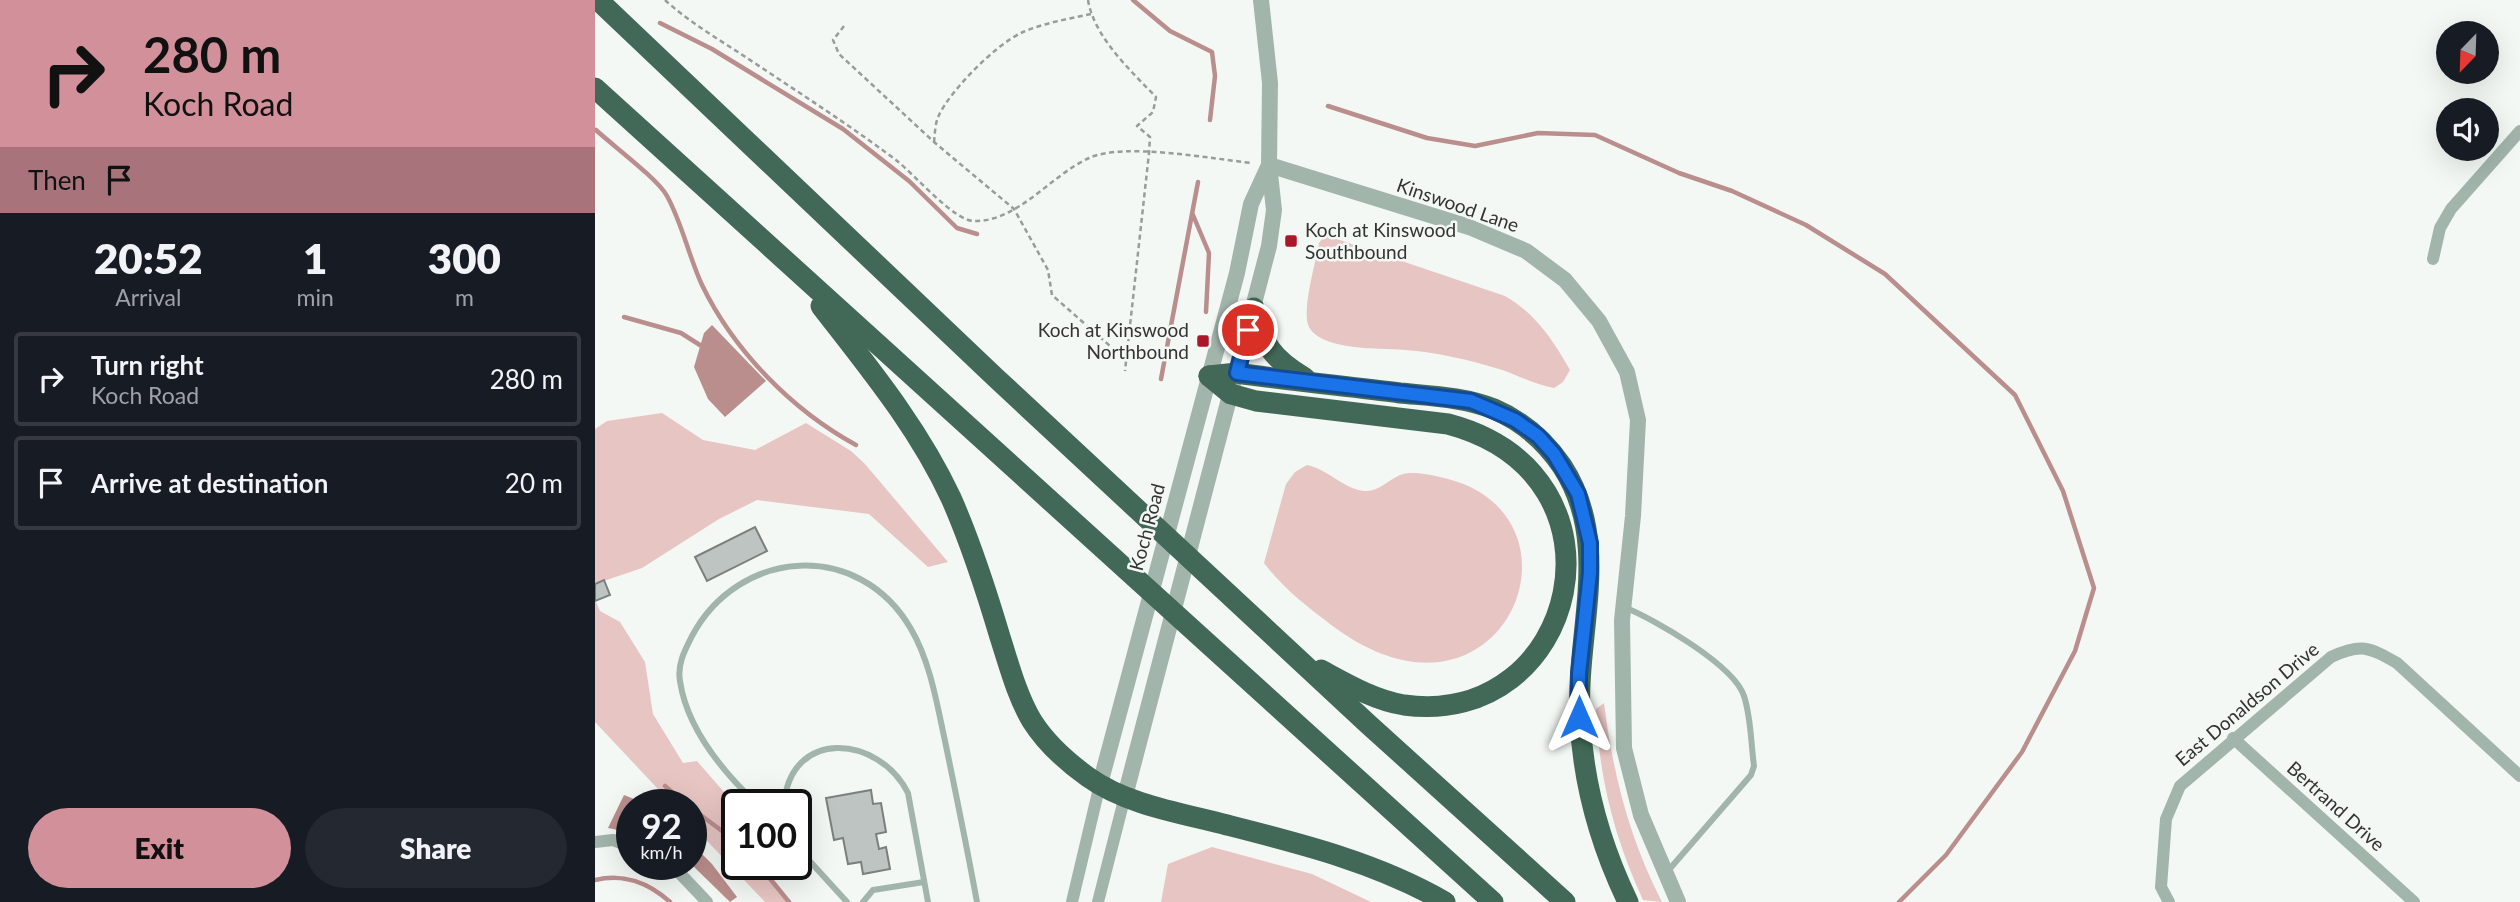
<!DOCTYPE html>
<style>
:root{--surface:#171b24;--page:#242831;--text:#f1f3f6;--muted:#9ea1a6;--line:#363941;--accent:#d2909a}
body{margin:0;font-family:Lato,sans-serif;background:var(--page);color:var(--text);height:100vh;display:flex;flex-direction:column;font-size:26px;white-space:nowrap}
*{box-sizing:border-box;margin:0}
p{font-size:23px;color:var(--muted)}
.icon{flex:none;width:38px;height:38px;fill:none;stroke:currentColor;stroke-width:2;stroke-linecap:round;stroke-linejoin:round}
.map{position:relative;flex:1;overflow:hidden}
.panel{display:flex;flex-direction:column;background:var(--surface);width:595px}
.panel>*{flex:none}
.top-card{background:#d2909a;color:#111;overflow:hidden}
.needle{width:46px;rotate:203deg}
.controls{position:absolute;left:1841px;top:21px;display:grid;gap:14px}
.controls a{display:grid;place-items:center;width:63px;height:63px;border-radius:50%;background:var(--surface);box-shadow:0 7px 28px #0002;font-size:35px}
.speed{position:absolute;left:21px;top:789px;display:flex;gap:14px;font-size:35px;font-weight:700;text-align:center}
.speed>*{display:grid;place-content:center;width:91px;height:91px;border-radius:50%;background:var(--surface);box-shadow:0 7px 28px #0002;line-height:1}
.speed small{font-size:18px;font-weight:400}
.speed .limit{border:4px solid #111;border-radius:10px;background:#fff;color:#111}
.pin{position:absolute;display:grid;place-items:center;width:60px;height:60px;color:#fff;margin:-30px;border:4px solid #fff;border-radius:50%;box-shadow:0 2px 7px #0007}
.me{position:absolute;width:77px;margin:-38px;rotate:0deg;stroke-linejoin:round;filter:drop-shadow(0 0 5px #0008)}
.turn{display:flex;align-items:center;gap:24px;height:147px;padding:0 28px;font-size:32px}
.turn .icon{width:91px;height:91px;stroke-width:2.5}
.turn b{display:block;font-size:49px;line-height:60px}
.then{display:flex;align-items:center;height:66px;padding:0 28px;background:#0003;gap:14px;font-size:26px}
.eta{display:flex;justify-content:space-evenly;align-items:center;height:119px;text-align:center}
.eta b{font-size:42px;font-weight:800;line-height:49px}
.primary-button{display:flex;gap:14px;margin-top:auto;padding:14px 28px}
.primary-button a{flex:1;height:80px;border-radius:42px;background:var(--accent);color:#111;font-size:28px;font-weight:800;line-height:80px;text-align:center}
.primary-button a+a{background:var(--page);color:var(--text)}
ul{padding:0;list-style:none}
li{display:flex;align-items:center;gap:21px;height:94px;margin:0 14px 10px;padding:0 14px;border:4px solid var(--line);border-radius:7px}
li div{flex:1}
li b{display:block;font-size:26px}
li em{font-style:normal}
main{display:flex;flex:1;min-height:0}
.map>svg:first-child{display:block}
.green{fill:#e7c5c3}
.water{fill:#ba8e8c}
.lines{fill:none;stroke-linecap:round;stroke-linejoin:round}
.stream{stroke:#ba8e8c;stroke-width:4.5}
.building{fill:#bec4c1;stroke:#7b807e;stroke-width:2}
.path{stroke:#989c9a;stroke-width:2.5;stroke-dasharray:5 3.5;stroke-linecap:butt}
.service{stroke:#a2b5ab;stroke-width:6}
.minor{stroke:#a2b5ab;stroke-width:12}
.tertiary{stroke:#a2b5ab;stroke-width:16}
.motorway{stroke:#426957;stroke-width:21}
.route-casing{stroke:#114b97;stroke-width:18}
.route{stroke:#1a73e8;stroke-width:12}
.poi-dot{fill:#ab162a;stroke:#f3f8f5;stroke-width:2.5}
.labels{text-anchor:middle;stroke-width:5;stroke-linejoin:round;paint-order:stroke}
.street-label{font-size:19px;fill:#323433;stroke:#f3f8f5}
.poi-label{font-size:19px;fill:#323433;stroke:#f3f8f5;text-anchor:start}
</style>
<main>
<section class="panel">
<div class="top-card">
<div class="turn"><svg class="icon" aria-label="right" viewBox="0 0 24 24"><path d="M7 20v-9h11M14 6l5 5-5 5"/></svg><div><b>280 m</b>Koch Road</div></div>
<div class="then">Then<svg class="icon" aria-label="arrive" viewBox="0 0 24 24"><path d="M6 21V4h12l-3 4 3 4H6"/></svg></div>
</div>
<div class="eta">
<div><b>20:52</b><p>Arrival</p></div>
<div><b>1</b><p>min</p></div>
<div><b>300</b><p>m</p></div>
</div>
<ul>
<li><svg class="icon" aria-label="right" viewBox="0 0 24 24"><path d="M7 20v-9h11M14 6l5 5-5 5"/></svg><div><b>Turn right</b><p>Koch Road</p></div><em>280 m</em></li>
<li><svg class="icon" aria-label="arrive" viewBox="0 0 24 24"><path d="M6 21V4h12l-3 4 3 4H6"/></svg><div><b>Arrive at destination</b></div><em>20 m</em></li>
</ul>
<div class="primary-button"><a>Exit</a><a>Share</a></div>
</section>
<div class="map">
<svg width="1925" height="902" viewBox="0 0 1925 902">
<rect width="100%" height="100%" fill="#f3f8f5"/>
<!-- green -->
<g class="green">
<path d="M730,235L910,296C940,313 958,340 975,370L968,382L959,388C940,385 923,375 904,369C875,360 840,352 810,350C786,348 727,351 714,327C706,311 721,262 724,243Z"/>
<path d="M67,413L108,440L160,450L211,423L256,451L270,464L353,562L333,567L274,514L162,500L124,519L47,568L0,584V429L12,421Z"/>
<path d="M712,465C733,469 748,489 770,491C784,492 795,478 808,474C823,470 856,479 871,485C995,539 897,748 735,624C711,606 687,587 669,563L691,484L700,472Z"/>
<path d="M0,600L5,611L25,622L50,662L58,714L88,763L102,761L142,807V833L138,836L142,841V864L163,865L197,902H170L96,824V805H78L0,722Z"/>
<path d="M1009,703C1018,774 1034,838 1067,902L1048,900C1019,837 1004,778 1001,709Z"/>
<path d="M617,847L717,874L776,902H566L573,864Z"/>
</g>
<!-- water -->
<g class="water">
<path d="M117,325L171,381L130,417L113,399L99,367L109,333Z"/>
<path d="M29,795L54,805H37V833L13,828Z"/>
<path d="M96,843L117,864L142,897L135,902L96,864Z"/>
</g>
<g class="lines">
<!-- stream -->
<g class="stream">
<path d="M538,0L575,31L617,52L620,76L615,120"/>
<path d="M65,23L117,49L248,129L314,181L362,228L382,234"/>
<path d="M733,106L832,138L880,146L943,133L1000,135L1084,173L1137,191L1211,225L1290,274L1420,395L1468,491L1499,588L1480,651L1427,752L1351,855L1304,902"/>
<path d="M1,130C17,145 63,179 72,196C87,223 94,257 107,285C139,351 197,410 261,445"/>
<path d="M598,215L614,253L611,312"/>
<path d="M29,317L86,333L108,347"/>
<path d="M566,379L603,182"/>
<path d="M70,786L92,805"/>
<path d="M96,808L142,842"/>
<path d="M163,864L194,902"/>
<path d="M0,880C28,873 54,883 75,902"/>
</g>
</g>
<!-- building -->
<g class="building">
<path d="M160,527L172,551L112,581L100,557Z"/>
<path d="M9,580L15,595L0,601V584Z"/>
<path d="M276,790L278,804L286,803L291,832L281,834L284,849L291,847L295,869L268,874L266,862L253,864L248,838L239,840L231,798Z"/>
</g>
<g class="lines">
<!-- path -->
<g class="path">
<path d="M70,0C95,23 125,40 152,58C203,92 253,124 301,160C319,174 359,221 379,221C423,222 456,175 494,158C528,142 618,159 657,163"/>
<path d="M493,0C499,37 536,71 561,97L558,112L542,126L555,137L554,153L530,371"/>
<path d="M249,26L238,40L244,54L339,142L419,209L453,270L457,295L531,360"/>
<path d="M339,142C340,133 340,123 344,115C356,90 401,44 428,32C449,23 473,19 496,14"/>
</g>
<!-- service -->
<g class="service">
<path d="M1029,607C1059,619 1139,665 1149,696C1156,717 1156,744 1159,766L1156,775L1072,872"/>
<path d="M163,805C129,773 92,729 85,681C82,664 90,650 97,636C144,548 264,539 316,629C335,661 342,704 350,741C361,794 372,848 382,902"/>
<path d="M189,805C195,727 284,735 313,793L333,902"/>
<path d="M201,846L252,902"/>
<path d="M268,902L278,890L329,882"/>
</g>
<!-- minor -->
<g class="minor">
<path d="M1838,259L1845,228L1856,209L1925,131"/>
<path d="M1638,738L1819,902"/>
<path d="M0,842L18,840L37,847"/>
<path d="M76,864L112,902"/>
<path d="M477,902L505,784"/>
<path d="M503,902L530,796"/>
<path d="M1574,902L1566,887L1571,819L1585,786L1736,657C1766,643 1774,647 1802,663L1925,776"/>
</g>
<!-- tertiary -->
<g class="tertiary">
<path d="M674,165L874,227L931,251L970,280L1004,321L1032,372L1043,420L1038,516L1027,620L1029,748L1046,815L1083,902"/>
<path d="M505,784L642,273L656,204L673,167"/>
<path d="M530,796L674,246L679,210L674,165L675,83L666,0"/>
</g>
<!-- motorway -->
<g class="motorway">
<path d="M3,0L401,378L773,724L970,902"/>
<path d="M0,88L898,902"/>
<path d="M226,306C274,368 323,427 356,498C376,543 391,590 405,637C414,665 422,696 437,721C451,743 472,762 493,777C532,805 586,813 632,825C707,844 783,863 850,902"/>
<path d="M659,308C669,345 676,358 710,378"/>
<path d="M614,376L642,373C696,381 751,386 805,393C836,396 870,397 899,409C927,421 950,441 967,466C1018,544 980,632 985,719C988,783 1005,844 1033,902"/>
<path d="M614,376L636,394L661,401L853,424C1045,475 983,729 809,705C779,700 752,684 726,670"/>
</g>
</g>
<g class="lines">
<!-- route casing -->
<g class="route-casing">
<path id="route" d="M653,330L642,373L876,401L920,420L943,436L959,454L983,494L995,543V573L984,674V717"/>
</g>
<!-- route -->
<use href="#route" class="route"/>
</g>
<!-- markers -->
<g class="poi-dot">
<rect x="689" y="234" width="14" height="14" rx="3.5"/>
<rect x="601" y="334" width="14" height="14" rx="3.5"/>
</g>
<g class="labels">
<!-- street labels -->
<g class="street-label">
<text transform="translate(863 205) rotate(19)" y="7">Kinswood Lane</text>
<text transform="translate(552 527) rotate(-75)" y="7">Koch Road</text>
<text transform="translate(1652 704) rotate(-40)" y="7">East Donaldson Drive</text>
<text transform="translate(1741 806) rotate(42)" y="7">Bertrand Drive</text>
</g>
<!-- poi labels -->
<g class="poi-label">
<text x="710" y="237">Koch at Kinswood<tspan x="710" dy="22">Southbound</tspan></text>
<text x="594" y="337" text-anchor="end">Koch at Kinswood<tspan x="594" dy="22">Northbound</tspan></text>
</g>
</g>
</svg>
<div class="controls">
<a><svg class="needle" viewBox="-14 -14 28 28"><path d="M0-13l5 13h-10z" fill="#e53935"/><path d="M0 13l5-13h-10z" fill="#9ea1a6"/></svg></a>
<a><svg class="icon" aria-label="sound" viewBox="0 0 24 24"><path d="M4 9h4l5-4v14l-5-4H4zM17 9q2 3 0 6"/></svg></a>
</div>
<div class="speed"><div>92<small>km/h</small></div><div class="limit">100</div></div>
<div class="pin" style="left:653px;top:330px;background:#d93025"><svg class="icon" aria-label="arrive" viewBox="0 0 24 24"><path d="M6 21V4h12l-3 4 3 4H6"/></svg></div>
<svg class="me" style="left:984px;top:717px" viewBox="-20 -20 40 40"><path d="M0-17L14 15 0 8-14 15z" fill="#1a73e8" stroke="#fff" stroke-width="4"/></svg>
</div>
</main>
